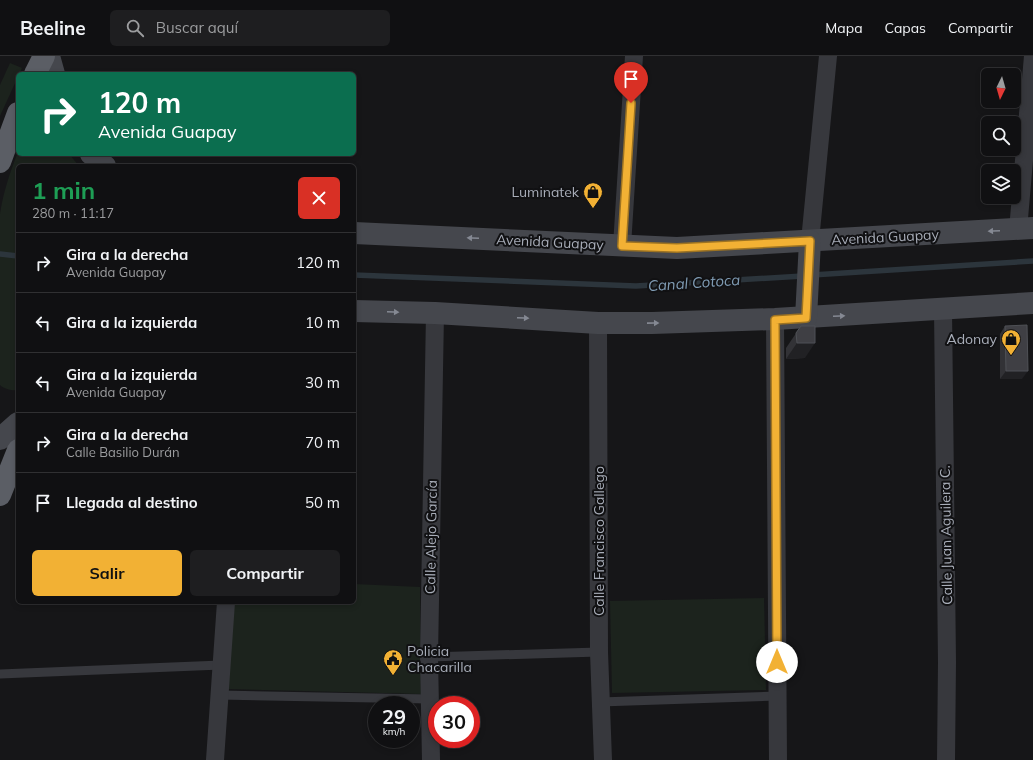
<!DOCTYPE html>
<html lang="es">
<meta charset="utf-8">
<style>
:root{--surface:#101012;--page:#1e1e20;--text:#f1f3f6;--muted:#9c9d9f;--line:#303032;--accent:#f2b134}
body{margin:0;font-family:Mulish,sans-serif;background:var(--page);color:var(--text);height:100vh;display:flex;flex-direction:column;font-size:15px;white-space:nowrap}
*{box-sizing:border-box;margin:0}
p{font-size:13px;color:var(--muted)}
.icon{flex:none;width:22px;height:22px;fill:none;stroke:currentColor;stroke-width:2;stroke-linecap:round;stroke-linejoin:round}
.map{position:relative;flex:1;overflow:hidden}
.drawer{position:absolute;left:16px;top:108px;width:340px;height:440px;display:flex;flex-direction:column;background:var(--surface);border-radius:6px;box-shadow:0 2px 6px #0003,0 0 0 1px var(--line)}
.drawer>*{flex:none}
.hud{position:absolute;left:16px;top:16px;width:340px;height:84px;border-radius:6px;box-shadow:0 2px 6px #0003,0 0 0 1px var(--line);background:#0b6e4f;color:#fff;overflow:hidden}
.needle{width:26px;rotate:185deg}
.fabs{position:absolute;left:981px;top:12px;display:grid;gap:8px}
.fabs a{display:grid;place-items:center;width:40px;height:40px;border-radius:6px;background:var(--surface);box-shadow:0 2px 6px #0003,0 0 0 1px var(--line);font-size:20px}
.speed{position:absolute;left:368px;top:640px;display:flex;gap:8px;font-size:20px;font-weight:700;text-align:center}
.speed>*{display:grid;place-content:center;width:52px;height:52px;border-radius:50%;background:var(--surface);box-shadow:0 2px 6px #0003,0 0 0 1px var(--line);line-height:1}
.speed small{font-size:10px;font-weight:400}
.speed .limit{border:6px solid #d22;background:#fff;color:#111}
.pin{position:absolute;display:grid;place-items:center;width:34px;height:34px;color:#fff;margin:-41px -17px;border-radius:50% 50% 50% 0;rotate:-45deg;box-shadow:0 0 4px #0007}
.pin .icon{rotate:45deg}
.me{position:absolute;width:44px;margin:-22px;rotate:0deg;stroke-linejoin:round;filter:drop-shadow(0 0 3px #0008)}
.turn{display:flex;align-items:center;gap:14px;height:84px;padding:0 16px;font-size:18px}
.turn .icon{width:52px;height:52px;stroke-width:2.5}
.turn b{display:block;font-size:28px;line-height:34px}
.round{display:grid;place-items:center;flex:none;width:42px;height:42px;border-radius:6px;background:var(--page)}
.overview{display:flex;align-items:center;justify-content:space-between;height:68px;padding:0 16px}
h1{font-size:24px;font-weight:700;line-height:30px;color:#1e9e55}
.action{display:flex;gap:8px;margin-top:auto;padding:8px 16px}
.action a{flex:1;height:46px;border-radius:6px;background:var(--accent);color:#111;font-size:16px;font-weight:700;line-height:46px;text-align:center}
.action a+a{background:var(--page);color:var(--text)}
ul{padding:0;list-style:none}
li{display:flex;align-items:center;gap:12px;height:60px;padding:0 16px;border-top:1px solid var(--line)}
li div{flex:1}
li b{display:block;font-size:15px}
li em{font-style:normal}
header{display:flex;align-items:center;gap:24px;box-sizing:border-box;height:56px;padding:0 20px;background:var(--surface);border-bottom:1px solid var(--line)}
header strong{font-size:19px}
nav{display:flex;gap:22px;margin-inline-start:auto;font-size:14px}
.search{width:280px;height:36px;background:var(--page);display:flex;align-items:center;gap:10px;box-sizing:border-box;padding:0 14px;border-radius:6px;color:var(--muted);font-size:15px}
.map>svg:first-child{display:block}
.green{fill:#1c231d}
.lines{fill:none;stroke-linecap:round;stroke-linejoin:round}
.stream{stroke:#2c353c;stroke-width:5.5}
.service{stroke:#37383d;stroke-width:9}
.minor{stroke:#37383d;stroke-width:18}
.secondary{stroke:#45474d;stroke-width:22}
.trunk{stroke:#5b5e65;stroke-width:22}
.wall{fill:#323236}
.shaded-wall{fill:#212124}
.building{fill:#3f3f44;stroke:#4f5156}
.oneway{fill:#858993}
.route-casing{stroke:#9d7322;stroke-width:10}
.route{stroke:#f2b134;stroke-width:7}
.labels{text-anchor:middle;stroke-width:4;stroke-linejoin:round;paint-order:stroke}
.poi-label{font-size:14px;fill:#a8adb8;stroke:#111113;text-anchor:end}
.street-label{font-size:14px;fill:#a8adb8;stroke:#111113}
.water-label{font-size:15px;font-style:italic;fill:#7f9bb3;stroke:#111113}
</style>
<header>
<strong>Beeline</strong>
<div class="search"><svg class="icon" aria-label="search" viewBox="0 0 24 24"><circle cx="10" cy="10" r="6"/><path d="M15 15l6 6"/></svg>Buscar aquí</div>
<nav><a>Mapa</a><a>Capas</a><a>Compartir</a></nav>
</header>
<div class="map">
<svg width="1033" height="704" viewBox="0 0 1033 704">
<rect width="100%" height="100%" fill="#161618"/>
<!-- green -->
<g class="green">
<path d="M10,7L22,12L0,60V29Z"/>
<path d="M18,96V98H69L79,110H18V334C12,335 4,333 0,329V158C3,137 10,116 18,96Z"/>
<path d="M354,528L420,531L421,638L228,633L233,546H354Z"/>
<path d="M764,542L766,634L612,637L610,545Z"/>
</g>
<g class="lines">
<!-- stream -->
<g class="stream">
<path d="M0,198L18,200"/>
<path d="M354,219L636,230L803,220"/>
<path d="M812,219L1033,205"/>
</g>
<!-- service -->
<g class="service">
<path d="M429,601L599,596"/>
<path d="M0,618L221,609"/>
<path d="M220,639L430,643"/>
<path d="M600,646L777,640"/>
</g>
<!-- minor -->
<g class="minor">
<path d="M1018,174L1033,0"/>
<path d="M810,185L828,0"/>
<path d="M622,190L634,0"/>
<path d="M943,253L947,606L946,704"/>
<path d="M775,263L778,704"/>
<path d="M598,267L599,596L603,704"/>
<path d="M215,704L226,546"/>
<path d="M431,704L429,601L435,257"/>
</g>
<!-- secondary -->
<g class="secondary">
<path d="M49,0L54,18"/>
<path d="M91,98L105,110"/>
<path d="M354,177L677,192L1033,172"/>
<path d="M354,255L435,257L598,267H652L775,263L1033,247"/>
<path d="M806,262L810,185"/>
<path d="M0,383L18,367"/>
</g>
<!-- trunk -->
<g class="trunk">
<path d="M35,18L44,0"/>
<path d="M0,106L18,57"/>
<path d="M0,439L18,394"/>
</g>
</g>
<!-- wall -->
<g class="wall">
<path d="M801,270L805,302L786,303V292Z"/>
<path d="M1005,270L1022,323H1000V278Z"/>
</g>
<!-- shaded-wall -->
<g class="shaded-wall">
<path d="M797,287H815L805,302L786,303Z"/>
<path d="M1006,315H1028L1022,323H1000Z"/>
</g>
<!-- building -->
<g class="building">
<path d="M1027,269L1028,315H1006L1005,270Z"/>
<path d="M801,270H815V287H797L796,277Z"/>
</g>
<!-- one-way arrows -->
<defs><path id="oneway-solid" d="M-6-.8H1V-3.2L6.5 0L1 3.2V.8H-6Z"/></defs>
<g class="oneway">
<use href="#oneway-solid" transform="translate(994 175) rotate(177)"/>
<use href="#oneway-solid" transform="translate(473 182) rotate(-177)"/>
<use href="#oneway-solid" transform="translate(393 256) rotate(2)"/>
<use href="#oneway-solid" transform="translate(839 260) rotate(-3)"/>
<use href="#oneway-solid" transform="translate(523 262) rotate(3)"/>
<use href="#oneway-solid" transform="translate(653 267) rotate(-1)"/>
</g>
<g class="lines">
<!-- route casing -->
<g class="route-casing">
<path id="route" d="M631,47L622,190L677,192L810,185L806,262L775,264L777,606"/>
</g>
<!-- route -->
<use href="#route" class="route"/>
</g>
<!-- icons -->
<defs>
<g id="shop-pin" transform="scale(1)"><path d="M0 17L-7.5 6A9.5 9.5 0 1 1 7.5 6Z" fill="#f2b134" stroke="#111113"/><path d="M-5-2.5h2.3a2.7 3.5 0 0 1 5.4 0H5L5.5 6h-11ZM-1.5-2.5h3a1.5 2.3 0 0 0-3 0Z" fill="#111"/></g>
<g id="civic-pin" transform="scale(1)"><path d="M0 17L-7.5 6A9.5 9.5 0 1 1 7.5 6Z" fill="#f2b134" stroke="#111113"/><path d="M-.6-6.5H3V-4.5H.6V-3L4-1V1h2V6H-6V1h2V-1L-.6-3ZM-1.2 2.5V6h2.4V2.5Z" fill="#111"/></g>
</defs>
<g fill-rule="evenodd">
<use href="#shop-pin" x="593" y="136"/>
<use href="#shop-pin" x="1011" y="283"/>
<use href="#civic-pin" x="393" y="603"/>
</g>
<g class="labels">
<!-- poi labels -->
<g class="poi-label">
<text x="579" y="141">Luminatek</text>
<text x="997" y="288">Adonay</text>
<text x="407" y="600" text-anchor="start">Policia<tspan x="407" dy="16">Chacarilla</tspan></text>
</g>
<!-- street labels -->
<g class="street-label">
<text transform="translate(885 181) rotate(-3)" y="5">Avenida Guapay</text>
<text transform="translate(550 186) rotate(3)" y="5">Avenida Guapay</text>
<text transform="translate(946 479) rotate(-91)" y="5">Calle Juan Aguilera C.</text>
<text transform="translate(431 481) rotate(-89)" y="5">Calle Alejo García</text>
<text transform="translate(599 485) rotate(-90)" y="5">Calle Francisco Gallego</text>
</g>
<!-- water labels -->
<g class="water-label">
<text transform="translate(694 227) rotate(-4)" y="5">Canal Cotoca</text>
</g>
</g>
</svg>
<div class="fabs">
<a><svg class="needle" viewBox="-14 -14 28 28"><path d="M0-13l5 13h-10z" fill="#e53935"/><path d="M0 13l5-13h-10z" fill="#9c9d9f"/></svg></a>
<a><svg class="icon" aria-label="search" viewBox="0 0 24 24"><circle cx="10" cy="10" r="6"/><path d="M15 15l6 6"/></svg></a>
<a><svg class="icon" aria-label="layers" viewBox="0 0 24 24"><path d="M12 4l9 5-9 5-9-5zM3 14l9 5 9-5"/></svg></a>
</div>
<div class="speed"><div>29<small>km/h</small></div><div class="limit">30</div></div>
<div class="pin" style="left:631px;top:47px;background:#d93025"><svg class="icon" aria-label="arrive" viewBox="0 0 24 24"><path d="M6 21V4h12l-3 4 3 4H6"/></svg></div>
<svg class="me" style="left:777px;top:606px" viewBox="-20 -20 40 40"><circle r="19" fill="#fff"/><path d="M0-13L10 11 0 6-10 11z" fill="#f2b134"/></svg>
<div class="hud">
<div class="turn"><svg class="icon" aria-label="right" viewBox="0 0 24 24"><path d="M7 20v-9h11M14 6l5 5-5 5"/></svg><div><b>120 m</b>Avenida Guapay</div></div>
</div>
<section class="drawer">
<div class="overview"><div><h1>1 min</h1><p>280 m · 11:17</p></div><a class="round" style="background:#d93025;color:#fff"><svg class="icon" aria-label="close" viewBox="0 0 24 24"><path d="M6 6l12 12M18 6L6 18"/></svg></a></div>
<ul>
<li><svg class="icon" aria-label="right" viewBox="0 0 24 24"><path d="M7 20v-9h11M14 6l5 5-5 5"/></svg><div><b>Gira a la derecha</b><p>Avenida Guapay</p></div><em>120 m</em></li>
<li><svg class="icon" aria-label="left" viewBox="0 0 24 24"><path d="M17 20v-9H6M10 6l-5 5 5 5"/></svg><div><b>Gira a la izquierda</b></div><em>10 m</em></li>
<li><svg class="icon" aria-label="left" viewBox="0 0 24 24"><path d="M17 20v-9H6M10 6l-5 5 5 5"/></svg><div><b>Gira a la izquierda</b><p>Avenida Guapay</p></div><em>30 m</em></li>
<li><svg class="icon" aria-label="right" viewBox="0 0 24 24"><path d="M7 20v-9h11M14 6l5 5-5 5"/></svg><div><b>Gira a la derecha</b><p>Calle Basilio Durán</p></div><em>70 m</em></li>
<li><svg class="icon" aria-label="arrive" viewBox="0 0 24 24"><path d="M6 21V4h12l-3 4 3 4H6"/></svg><div><b>Llegada al destino</b></div><em>50 m</em></li>
</ul>
<div class="action"><a>Salir</a><a>Compartir</a></div>
</section>
</div>
